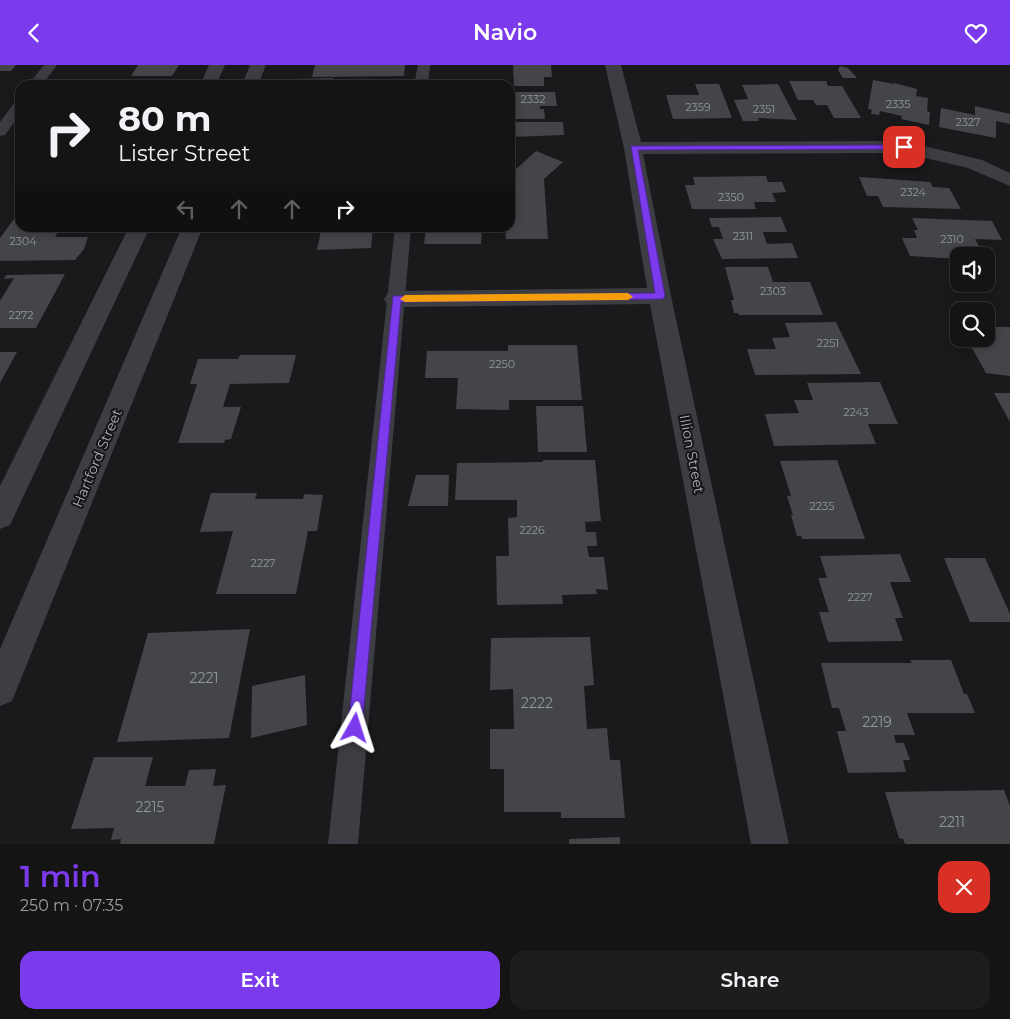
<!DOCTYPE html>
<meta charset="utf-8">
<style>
:root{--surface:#141415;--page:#1d1d1e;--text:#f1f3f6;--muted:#9d9ea0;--line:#333334;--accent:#7c3aed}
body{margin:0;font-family:Montserrat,sans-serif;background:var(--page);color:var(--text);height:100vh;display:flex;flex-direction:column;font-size:19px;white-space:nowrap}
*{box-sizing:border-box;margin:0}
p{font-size:16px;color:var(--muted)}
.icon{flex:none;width:28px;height:28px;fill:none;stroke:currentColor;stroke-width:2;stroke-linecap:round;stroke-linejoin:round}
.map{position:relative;height:779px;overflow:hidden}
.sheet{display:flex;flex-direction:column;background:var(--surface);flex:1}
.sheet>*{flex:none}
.top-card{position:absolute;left:15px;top:15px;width:500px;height:152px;border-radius:15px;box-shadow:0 2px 12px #0003,0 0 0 1px var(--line);background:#141415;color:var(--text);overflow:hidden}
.buttons{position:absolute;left:950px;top:182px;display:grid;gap:10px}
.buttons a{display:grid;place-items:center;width:45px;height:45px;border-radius:10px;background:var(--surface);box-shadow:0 2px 12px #0003,0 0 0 1px var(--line);font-size:25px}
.pin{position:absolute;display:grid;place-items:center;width:42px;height:42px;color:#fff;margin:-21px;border-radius:10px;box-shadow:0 2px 8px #0006}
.me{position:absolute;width:55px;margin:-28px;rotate:6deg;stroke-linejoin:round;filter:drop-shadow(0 0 4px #0008)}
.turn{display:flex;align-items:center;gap:18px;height:105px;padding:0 20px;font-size:22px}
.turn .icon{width:65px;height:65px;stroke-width:2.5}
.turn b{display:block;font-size:35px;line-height:42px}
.lanes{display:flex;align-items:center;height:48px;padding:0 20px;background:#0003;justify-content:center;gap:25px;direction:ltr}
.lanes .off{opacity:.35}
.round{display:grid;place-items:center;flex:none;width:52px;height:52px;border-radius:15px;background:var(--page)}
.head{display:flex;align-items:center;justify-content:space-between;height:85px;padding:0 20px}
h1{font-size:30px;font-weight:600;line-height:38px;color:var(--accent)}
.button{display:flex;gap:10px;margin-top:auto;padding:10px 20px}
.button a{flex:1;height:58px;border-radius:15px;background:var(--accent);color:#fff;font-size:20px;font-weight:600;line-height:58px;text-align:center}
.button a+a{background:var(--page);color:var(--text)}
header{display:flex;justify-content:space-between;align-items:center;height:65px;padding:0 20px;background:var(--accent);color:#fff;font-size:22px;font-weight:600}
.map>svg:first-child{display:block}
.building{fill:#444549}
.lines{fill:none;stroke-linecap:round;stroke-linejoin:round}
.lane{fill:#3d3d44;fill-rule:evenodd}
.street{fill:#3d3d44;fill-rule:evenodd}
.route{fill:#7c3aed;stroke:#51269a}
.slow{fill:#f59e0b}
.labels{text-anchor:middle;stroke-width:4;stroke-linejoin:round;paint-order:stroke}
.number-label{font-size:11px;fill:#92959f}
.street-label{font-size:14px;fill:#acb0bc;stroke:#151517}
.near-number-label{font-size:14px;fill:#92959f}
</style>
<header><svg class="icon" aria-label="back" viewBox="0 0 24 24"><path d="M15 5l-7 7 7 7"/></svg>Navio<svg class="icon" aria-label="heart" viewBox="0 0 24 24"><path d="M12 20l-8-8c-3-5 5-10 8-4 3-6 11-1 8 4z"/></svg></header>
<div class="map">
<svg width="1010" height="779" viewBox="0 0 1010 779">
<rect width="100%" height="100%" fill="#1a1a1c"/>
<!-- building -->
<g class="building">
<path d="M0,0H16L11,6H0Z"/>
<path d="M138,0H179L172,11H131Z"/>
<path d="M315,0H405L404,11L312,12Z"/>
<path d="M513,0H551L552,12H544V21H514Z"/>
<path d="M840,1L848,3L857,13H843L838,5Z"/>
<path d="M333,13V16L367,15V20H292L294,14Z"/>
<path d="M109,15H122L118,20H106Z"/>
<path d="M131,15H145L143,20H128Z"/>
<path d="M873,15L894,19V18L917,24L916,31L928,33L927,46L930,47L929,60L901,54L902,51L880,46L879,50L871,49L872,45L868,44Z"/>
<path d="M789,16H826L828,21H842L861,53H834L827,40H816L813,35H798Z"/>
<path d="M695,19H719L732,53L673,54L666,30H699Z"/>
<path d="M778,19L797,55L758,53L759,56H743L734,35L748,34L742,20Z"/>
<path d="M510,27H555L557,41H540V44H544L545,54H510Z"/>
<path d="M975,41L1010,49V59L996,56V73L939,62L941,43L975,50Z"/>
<path d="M510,57H563L564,70L510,72Z"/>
<path d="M536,86L563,97L544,114L548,174H506L505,162H510V104L515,105Z"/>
<path d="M766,111L768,117H782L786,127L772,128L776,137H754L756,144H692L685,120H695L693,112Z"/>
<path d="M859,112L930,117L933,122L949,123L961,144L883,142L878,131H867Z"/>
<path d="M781,152L787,167H763L767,179L792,178L798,193L722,194L713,174H723L719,162H712L709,153Z"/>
<path d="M912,153L992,156L1002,175L975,174L980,183L964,182L969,191H959V194L910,191L902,173H917L914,165H918Z"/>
<path d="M14,154H20V162H61L55,172H88L84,184L75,195L0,196V173Z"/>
<path d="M313,162H373L371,183L317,185L321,165H313Z"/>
<path d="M426,162H482L481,179H424Z"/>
<path d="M725,202H768L773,217H810L823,250H739L738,248H734L731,235H734Z"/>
<path d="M65,209L36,263H0V236L14,213L4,214L6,210Z"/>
<path d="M836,257L861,309L755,310L747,284H776L772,273L790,272L785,258Z"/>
<path d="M986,262H1010V311L986,308L967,274H986Z"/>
<path d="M508,280H577L582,335H509V345L456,344L458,313H425L427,286H508Z"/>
<path d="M0,287H17L0,318Z"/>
<path d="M240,290H296L289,318L230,319L223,342H241L231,374L225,375L224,378H178L197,319H190L198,294H238Z"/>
<path d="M880,317L898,359H868L876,379L774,381L765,349L799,348L794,335H813L807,318Z"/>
<path d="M994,328H1010V357Z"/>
<path d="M536,341H583L587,387H538Z"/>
<path d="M543,395H595L601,456L585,457L586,467H596L597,481H587L589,492H604L608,525L596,524L597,529L562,530L563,539L497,540L496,491H509L508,453L517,452V435H455L457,398L543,397Z"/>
<path d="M837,395L865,474H802L801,471H797L791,450H793L787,431H791L780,396Z"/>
<path d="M416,410H449L448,441H408Z"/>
<path d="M211,428H257L255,434H303L304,429L323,430L317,466H308L296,529H216L233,466L200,467Z"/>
<path d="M900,489L911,517H890L903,553H895L903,576L828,577L819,547H829L818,513H827L820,491Z"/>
<path d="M944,493H985L1010,549V557H970Z"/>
<path d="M250,564L229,673L117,677L148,568Z"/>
<path d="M590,572L594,620L584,621L587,664L607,663L610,695H620L625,753H561V747H504V704H490V664H514L513,624L490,625L491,573Z"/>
<path d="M910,595H951L964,629H967L975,648H907L915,670H894L896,678H904L910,695H903L906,707L848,708L837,666H846L839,643H832L821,598H912Z"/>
<path d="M305,610L307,660L251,673L252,621Z"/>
<path d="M94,692H153L145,721H185L189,705L216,704L213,721L226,720L214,779H120L121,774L111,775L114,763L71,764Z"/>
<path d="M1004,725L1010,741V779H905L903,774L899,773L885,727Z"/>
<path d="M620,772V779H569V774Z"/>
</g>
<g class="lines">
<!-- lane -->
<g class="lane">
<path d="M44,0H57L42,20H28Z"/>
<path d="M418,0H430L428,20H414Z"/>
<path d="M20,36V49L5,70L0,71V57L15,37Z"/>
<path d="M395,162H411L358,779H328Z"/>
</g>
<!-- street -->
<g class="street">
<path d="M209,0H225L216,20H200Z"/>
<path d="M250,0H266L258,20H242Z"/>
<path d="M605,0H621L641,77L904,76L982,95L1010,108V121L968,103L904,88L643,89L671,231L789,779H751L650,239L396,242L388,240L384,234L388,228L396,226L647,223L624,83Z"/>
<path d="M129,162H150L10,460L0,464V421Z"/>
<path d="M182,162H203L12,636L0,641V584Z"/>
</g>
</g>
<!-- route -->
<path class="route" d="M904,80H907V84L638,85L665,231L663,234L401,237L362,663L360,668L355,670L350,668L348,663L393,231L655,228L631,81Z"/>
<!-- slow -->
<path class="slow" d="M628,228L633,232L628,235L405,237L400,234L405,230Z"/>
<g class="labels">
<!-- number labels -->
<g class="number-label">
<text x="533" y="38">2332</text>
<text x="898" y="43">2335</text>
<text x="698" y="46">2359</text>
<text x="764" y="48">2351</text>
<text x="968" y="61">2327</text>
<text x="913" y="131">2324</text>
<text x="731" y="136">2350</text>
<text x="743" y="175">2311</text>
<text x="952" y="178">2310</text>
<text x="23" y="180">2304</text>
<text x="773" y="230">2303</text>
<text x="21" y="254">2272</text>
<text x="828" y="282">2251</text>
<text x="502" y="303">2250</text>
<text x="856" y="351">2243</text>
<text x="822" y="445">2235</text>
<text x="532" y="469">2226</text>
<text x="263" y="502">2227</text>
<text x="860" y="536">2227</text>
</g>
<!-- street labels -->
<g class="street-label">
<text transform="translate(692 389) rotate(79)" y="5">Illion Street</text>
<text transform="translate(97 393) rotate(-67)" y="5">Hartford Street</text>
</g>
<!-- near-number labels -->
<g class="near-number-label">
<text x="204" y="618">2221</text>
<text x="537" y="643">2222</text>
<text x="877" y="662">2219</text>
<text x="150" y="747">2215</text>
<text x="952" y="762">2211</text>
</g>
</g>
</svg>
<div class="buttons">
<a><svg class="icon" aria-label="sound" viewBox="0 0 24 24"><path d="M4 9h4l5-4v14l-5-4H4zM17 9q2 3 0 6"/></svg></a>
<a><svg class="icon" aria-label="search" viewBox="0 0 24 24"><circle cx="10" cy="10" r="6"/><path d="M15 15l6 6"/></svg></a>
</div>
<div class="pin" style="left:904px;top:82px;background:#d93025"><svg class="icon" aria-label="arrive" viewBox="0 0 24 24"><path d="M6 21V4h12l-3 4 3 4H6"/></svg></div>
<svg class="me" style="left:355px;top:663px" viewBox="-20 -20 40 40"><path d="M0-17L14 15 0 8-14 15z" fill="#7c3aed" stroke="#fff" stroke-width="4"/></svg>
<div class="top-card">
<div class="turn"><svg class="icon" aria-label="right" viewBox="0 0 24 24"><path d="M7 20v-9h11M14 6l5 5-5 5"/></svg><div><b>80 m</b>Lister Street</div></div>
<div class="lanes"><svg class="icon off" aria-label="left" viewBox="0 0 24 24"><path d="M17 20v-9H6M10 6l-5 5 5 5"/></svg><svg class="icon off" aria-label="ahead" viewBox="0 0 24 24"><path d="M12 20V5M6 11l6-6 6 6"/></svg><svg class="icon off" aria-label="ahead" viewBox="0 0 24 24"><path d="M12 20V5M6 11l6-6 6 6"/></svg><svg class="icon" aria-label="right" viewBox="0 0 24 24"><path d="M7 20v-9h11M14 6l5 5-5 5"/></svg></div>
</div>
</div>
<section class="sheet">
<div class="head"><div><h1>1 min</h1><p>250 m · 07:35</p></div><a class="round" style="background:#d93025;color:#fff"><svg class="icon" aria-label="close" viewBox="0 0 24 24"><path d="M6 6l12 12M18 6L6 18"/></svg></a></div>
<div class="button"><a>Exit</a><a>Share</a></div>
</section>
